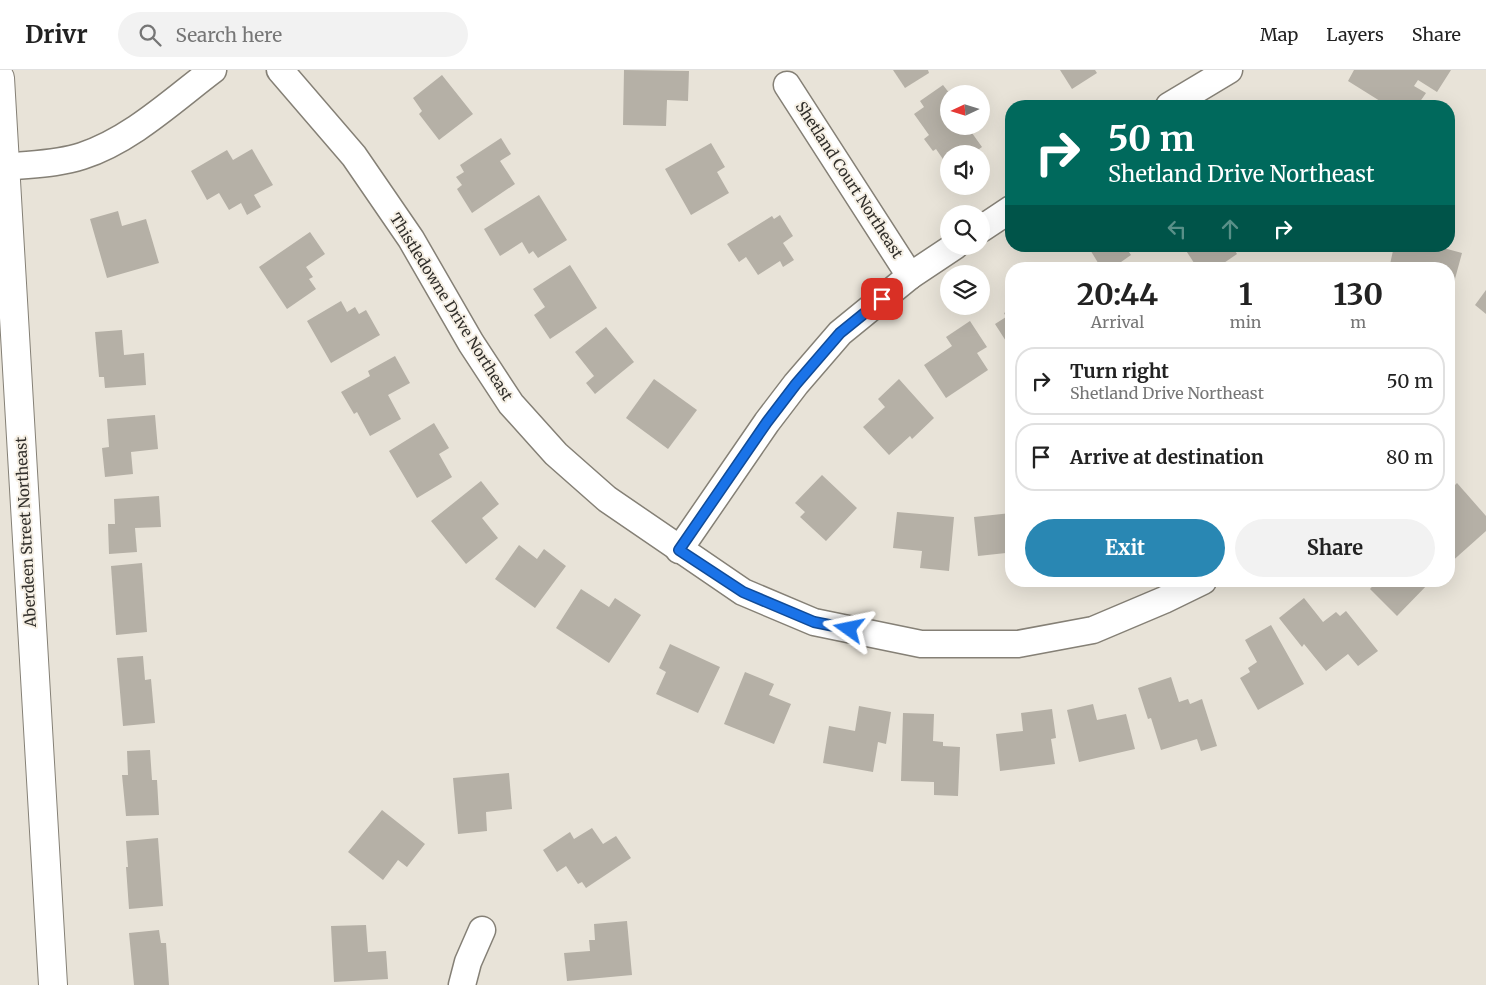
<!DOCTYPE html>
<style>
:root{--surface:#fff;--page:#f2f2f2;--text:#222;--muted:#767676;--line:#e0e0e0;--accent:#2987b3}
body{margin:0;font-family:Merriweather,serif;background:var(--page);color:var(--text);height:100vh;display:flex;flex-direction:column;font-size:19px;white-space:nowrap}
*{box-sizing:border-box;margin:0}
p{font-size:16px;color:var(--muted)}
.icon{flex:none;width:28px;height:28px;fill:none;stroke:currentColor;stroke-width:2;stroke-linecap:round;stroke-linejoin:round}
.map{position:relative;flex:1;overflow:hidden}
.sheet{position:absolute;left:1005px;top:192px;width:450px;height:325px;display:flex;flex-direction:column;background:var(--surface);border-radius:20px;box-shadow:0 5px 20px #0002}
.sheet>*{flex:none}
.hud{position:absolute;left:1005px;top:30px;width:450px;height:152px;border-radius:20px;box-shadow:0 5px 20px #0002;background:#00695c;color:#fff;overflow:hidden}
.needle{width:32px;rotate:266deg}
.controls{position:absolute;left:940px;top:15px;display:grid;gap:10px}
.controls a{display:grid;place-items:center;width:50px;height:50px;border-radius:50%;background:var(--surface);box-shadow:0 5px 20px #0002;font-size:25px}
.pin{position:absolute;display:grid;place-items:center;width:42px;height:42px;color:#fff;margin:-21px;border-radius:10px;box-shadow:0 2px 8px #0006}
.me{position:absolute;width:55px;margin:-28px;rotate:282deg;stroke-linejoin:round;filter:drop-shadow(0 0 4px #0008)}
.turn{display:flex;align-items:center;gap:18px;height:105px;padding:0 20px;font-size:22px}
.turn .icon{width:65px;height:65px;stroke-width:2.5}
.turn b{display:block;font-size:35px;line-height:42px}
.lanes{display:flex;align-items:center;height:48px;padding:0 20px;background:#0003;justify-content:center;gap:25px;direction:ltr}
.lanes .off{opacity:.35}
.eta{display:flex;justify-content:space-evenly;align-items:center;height:85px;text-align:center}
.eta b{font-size:30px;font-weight:700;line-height:35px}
.button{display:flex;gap:10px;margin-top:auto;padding:10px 20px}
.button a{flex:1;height:58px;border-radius:30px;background:var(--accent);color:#fff;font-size:20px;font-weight:700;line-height:58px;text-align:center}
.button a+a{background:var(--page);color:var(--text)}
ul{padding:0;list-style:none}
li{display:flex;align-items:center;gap:15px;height:68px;margin:0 10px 8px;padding:0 10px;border:2px solid var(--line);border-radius:20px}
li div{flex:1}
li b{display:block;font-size:19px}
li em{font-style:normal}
header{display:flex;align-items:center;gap:30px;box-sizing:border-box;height:70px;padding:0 25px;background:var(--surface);border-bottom:1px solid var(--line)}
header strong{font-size:24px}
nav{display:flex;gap:28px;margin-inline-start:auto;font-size:18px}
.search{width:350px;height:45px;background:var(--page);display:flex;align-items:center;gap:12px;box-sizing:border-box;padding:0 18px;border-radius:28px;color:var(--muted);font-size:19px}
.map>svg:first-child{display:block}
.building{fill:#b5b0a6}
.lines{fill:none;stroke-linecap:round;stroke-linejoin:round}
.minor-casing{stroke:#858076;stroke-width:29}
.tertiary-casing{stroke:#858076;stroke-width:30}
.minor{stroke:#fff;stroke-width:26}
.tertiary{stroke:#fff;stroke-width:28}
.route-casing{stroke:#114b97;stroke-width:12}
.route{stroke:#1a73e8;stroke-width:9}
.labels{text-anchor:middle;stroke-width:4;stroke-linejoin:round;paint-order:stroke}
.street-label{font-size:15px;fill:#312f2b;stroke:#f6f0e5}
</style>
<header>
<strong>Drivr</strong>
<div class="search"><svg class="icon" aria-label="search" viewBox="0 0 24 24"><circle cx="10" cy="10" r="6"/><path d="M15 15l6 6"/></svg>Search here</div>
<nav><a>Map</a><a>Layers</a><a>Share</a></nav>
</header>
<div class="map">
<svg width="1486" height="915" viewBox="0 0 1486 915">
<rect width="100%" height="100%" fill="#e8e3d8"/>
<!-- building -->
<g class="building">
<path d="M624,0L689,1L688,31L667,30L666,56L623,55Z"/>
<path d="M893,0H928L929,3L905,18Z"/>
<path d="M1060,0H1095L1097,3L1072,19Z"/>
<path d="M1354,0H1451L1437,22L1418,10L1414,16L1426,23L1417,36H1388L1348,11Z"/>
<path d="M442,5L473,44L439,70L419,44L422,41L413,28Z"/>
<path d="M943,15L950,24L949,56H967L982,77L972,84H949V94L947,95L936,79L933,81L924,69L929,65L914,44L924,37L920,31Z"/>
<path d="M501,68L511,84L500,91L515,114L472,143L457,119L462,115L456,107L464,102L460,95Z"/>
<path d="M711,73L725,97L717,102L729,123L691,145L665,99Z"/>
<path d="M252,79L273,115L254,125L261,137L247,145L241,133L229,140L219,123L207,130L191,101L227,80L233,90Z"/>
<path d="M539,125L567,170L538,188L533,181L529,184L522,172L500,186L484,159Z"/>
<path d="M118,141L122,156L146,149L159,193L107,208L90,149Z"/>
<path d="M780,145L793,166L783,173L794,190L783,197L780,191L758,205L746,187L739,192L727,174L772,146L774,149Z"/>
<path d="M310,162L325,184L306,197L313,207L309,209L316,219L287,239L259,197Z"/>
<path d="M1092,176H1125L1131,185L1121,192L1125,199H1095L1100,196L1089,178Z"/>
<path d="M1183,176H1232L1237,184L1215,199H1198Z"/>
<path d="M1394,176H1436L1462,183L1449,231V199H1389Z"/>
<path d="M570,195L597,238L550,269L534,245L545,237L533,219Z"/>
<path d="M1486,220V244L1475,235Z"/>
<path d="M341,231L347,242L355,237L359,244L366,240L380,265L331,293L307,251Z"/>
<path d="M1011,239V279L995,254L1006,247L1004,243Z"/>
<path d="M970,251L987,277L977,283L988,300L946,328L924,295L952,276L946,267Z"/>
<path d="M606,257L634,292L595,324L586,313L594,306L575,282Z"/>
<path d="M122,260L124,285L144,283L146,315L105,318L104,307H99L95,262Z"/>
<path d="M395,286L410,313L388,325L401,349L370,366L357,342L354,344L341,322L370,306L368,301Z"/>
<path d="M654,309L697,340L668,379L626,348Z"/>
<path d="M899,309L934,348L912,369L910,366L889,385L863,357L885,337L878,329Z"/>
<path d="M155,345L158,379L131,382L133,404L105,407L102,378L109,377L107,349Z"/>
<path d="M434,353L449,378L439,384L452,407L417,428L389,381Z"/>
<path d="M822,405L857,438L826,471L800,447L805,442L795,433Z"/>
<path d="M481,411L499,434L482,448L498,468L466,494L431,451Z"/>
<path d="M1457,413L1486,446V461L1449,494V421Z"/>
<path d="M159,426L161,457L135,458L137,482L109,484L108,454H115L114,429Z"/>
<path d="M897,442L954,447L949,501L920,498L922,481L893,478Z"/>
<path d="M1011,443V499L1008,500L1006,483L978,486L974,447Z"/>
<path d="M519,475L537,489L544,479L566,496L535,538L495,509Z"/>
<path d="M142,493L147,562L116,565L111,496Z"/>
<path d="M1377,511H1431L1397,546L1370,519Z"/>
<path d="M581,519L609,537L615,528L641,545L609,593L556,558Z"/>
<path d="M1304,528L1323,552L1336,542L1340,546L1346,541L1378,581L1358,596L1348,584L1326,601L1304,574L1302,577L1279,548Z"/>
<path d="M1271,555L1304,614L1258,640L1240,608L1250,602L1248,598L1257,592L1245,570Z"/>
<path d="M670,574L720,597L698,643L656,624L666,602L659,598Z"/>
<path d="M143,586L145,610L151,609L155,653L123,656L117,588Z"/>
<path d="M745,602L774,614L769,625L791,634L774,674L724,654Z"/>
<path d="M1171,607L1179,632L1188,629L1190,634L1202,629L1217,676L1201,681L1197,669L1161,680L1151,648L1148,649L1138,618Z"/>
<path d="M1093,634L1097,650L1126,644L1135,679L1079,692L1067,640Z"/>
<path d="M859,636L891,642L886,674L878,672L873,702L823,693L829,656L855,661Z"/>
<path d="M1052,639L1056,668L1051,669L1055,694L1000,701L996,664L1023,661L1021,643Z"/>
<path d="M903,643L934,644L933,671L943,672V676L960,677L958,726L934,725V712L901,711Z"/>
<path d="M150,680L152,710H157L159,745L126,746L122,705H128L127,681Z"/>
<path d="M509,703L512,739L486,742L487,761L458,764L453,708Z"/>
<path d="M382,740L425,774L407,797L398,790L383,810L348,782Z"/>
<path d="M592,758L603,774L616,766L631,788L586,818L582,812L578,814L566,796L557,802L543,780L570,762L574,769Z"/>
<path d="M158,768L163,836L129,839L126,797H128L126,771Z"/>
<path d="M627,851L632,905L567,911L564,883L590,881L589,870H595L594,854Z"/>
<path d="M366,855L368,882L386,881L388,909L334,912L331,856Z"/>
<path d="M159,860L161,873H166L169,915H134L129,863Z"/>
</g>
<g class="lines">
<!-- minor casing -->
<g class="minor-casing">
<g id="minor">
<path d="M280,0L354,86L411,169L471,273L511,334L556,384L607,429L743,522L814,552L921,574H1018L1093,560L1164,530L1203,511"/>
<path d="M787,15L910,206"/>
<path d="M1169,36L1229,0"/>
<path d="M6,97C31,94 58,94 82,86C131,70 172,31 213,0"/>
<path d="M981,159L1011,139"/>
<path d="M679,480L767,352L796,314L840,263L910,206L955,176"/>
<path d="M462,915L468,892L482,860"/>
</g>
</g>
<!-- tertiary casing -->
<g class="tertiary-casing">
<path id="tertiary" d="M0,8L53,915"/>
</g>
<!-- minor -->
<use href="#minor" class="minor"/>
<!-- tertiary -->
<use href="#tertiary" class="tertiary"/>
</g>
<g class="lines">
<!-- route casing -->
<g class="route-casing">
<path id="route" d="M849,559L814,552L743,522L679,480L767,352L796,314L840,263L882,229"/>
</g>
<!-- route -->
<use href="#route" class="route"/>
</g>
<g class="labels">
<!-- street labels -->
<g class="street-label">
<text transform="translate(849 110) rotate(57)" y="5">Shetland Court Northeast</text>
<text transform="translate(451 237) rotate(58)" y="5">Thistledowne Drive Northeast</text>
<text transform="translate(26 462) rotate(-93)" y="5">Aberdeen Street Northeast</text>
</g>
</g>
</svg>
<div class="controls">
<a><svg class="needle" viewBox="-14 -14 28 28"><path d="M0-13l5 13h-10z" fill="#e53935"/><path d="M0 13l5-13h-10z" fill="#767676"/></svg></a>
<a><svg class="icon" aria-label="sound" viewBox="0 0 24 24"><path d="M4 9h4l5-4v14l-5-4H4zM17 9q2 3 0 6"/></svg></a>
<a><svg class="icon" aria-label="search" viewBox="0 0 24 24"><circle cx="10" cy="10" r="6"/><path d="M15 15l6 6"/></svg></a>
<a><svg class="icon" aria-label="layers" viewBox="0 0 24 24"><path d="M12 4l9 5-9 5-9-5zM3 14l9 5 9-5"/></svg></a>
</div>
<div class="pin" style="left:882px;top:229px;background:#d93025"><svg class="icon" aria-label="arrive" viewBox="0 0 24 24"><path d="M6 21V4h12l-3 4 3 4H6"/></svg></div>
<svg class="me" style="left:849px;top:559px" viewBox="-20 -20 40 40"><path d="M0-17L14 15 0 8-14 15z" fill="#1a73e8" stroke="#fff" stroke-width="4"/></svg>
<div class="hud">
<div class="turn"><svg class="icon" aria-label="right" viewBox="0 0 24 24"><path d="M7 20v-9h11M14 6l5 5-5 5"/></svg><div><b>50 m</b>Shetland Drive Northeast</div></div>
<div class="lanes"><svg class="icon off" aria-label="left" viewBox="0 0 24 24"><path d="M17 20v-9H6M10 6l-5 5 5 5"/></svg><svg class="icon off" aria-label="ahead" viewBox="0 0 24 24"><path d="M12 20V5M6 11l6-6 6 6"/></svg><svg class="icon" aria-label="right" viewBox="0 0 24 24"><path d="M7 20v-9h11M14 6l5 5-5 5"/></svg></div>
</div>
<section class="sheet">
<div class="eta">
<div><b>20:44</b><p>Arrival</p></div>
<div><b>1</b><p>min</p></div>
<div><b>130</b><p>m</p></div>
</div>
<ul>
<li><svg class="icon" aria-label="right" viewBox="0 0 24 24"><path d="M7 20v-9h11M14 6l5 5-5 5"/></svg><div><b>Turn right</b><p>Shetland Drive Northeast</p></div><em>50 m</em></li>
<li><svg class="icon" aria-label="arrive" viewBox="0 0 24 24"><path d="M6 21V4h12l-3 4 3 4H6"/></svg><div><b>Arrive at destination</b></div><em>80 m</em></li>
</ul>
<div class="button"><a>Exit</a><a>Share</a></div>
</section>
</div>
